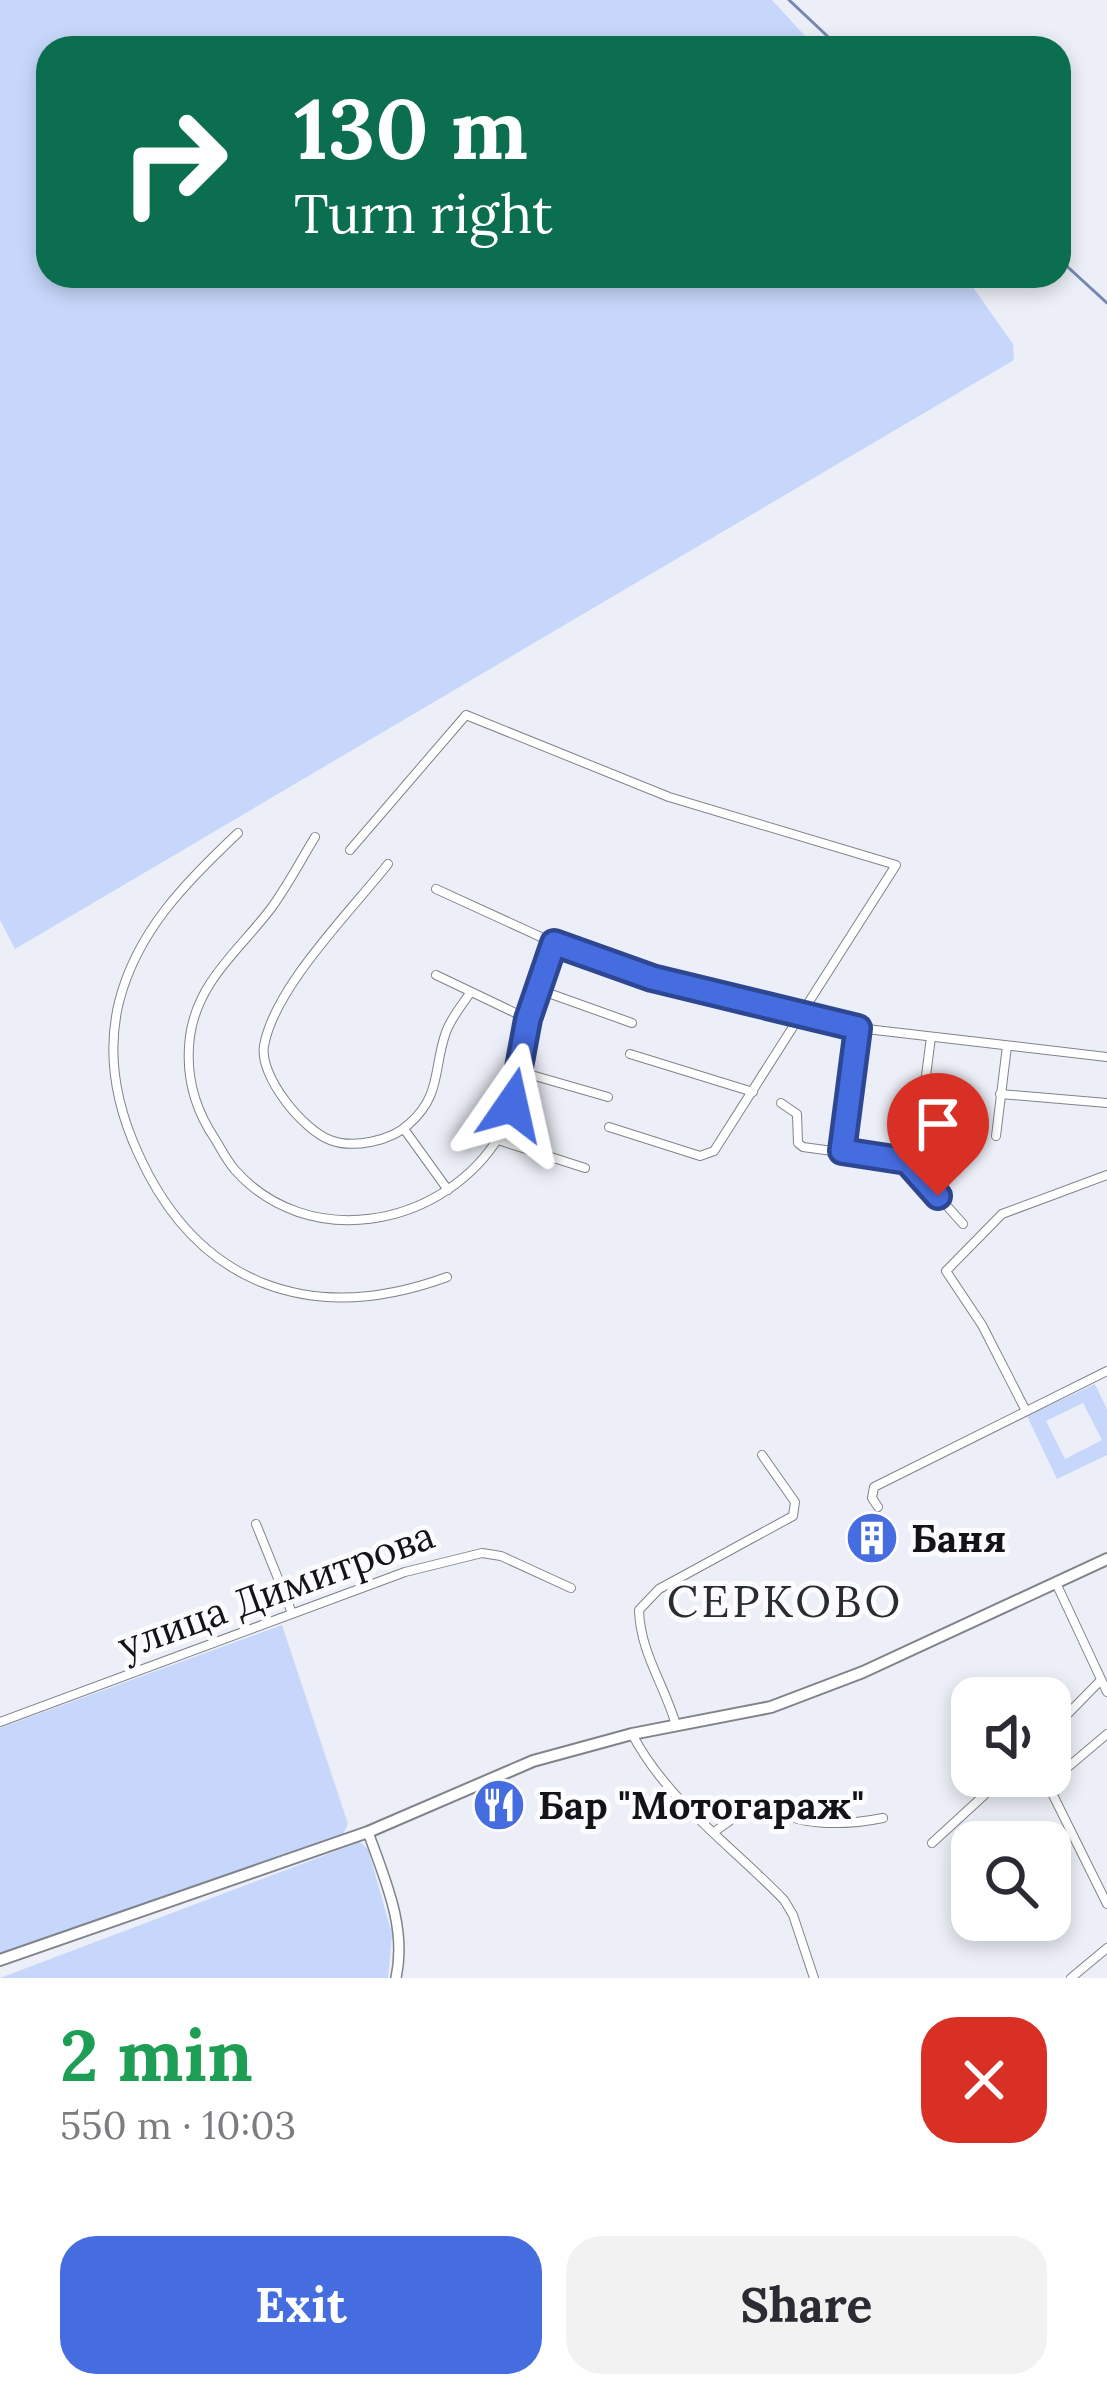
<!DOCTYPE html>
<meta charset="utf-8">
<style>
:root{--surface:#fff;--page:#f2f2f3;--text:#2b2b33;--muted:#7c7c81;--accent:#466de0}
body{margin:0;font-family:Lora,serif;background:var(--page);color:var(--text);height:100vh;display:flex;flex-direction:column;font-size:45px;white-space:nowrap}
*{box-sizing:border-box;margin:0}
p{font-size:39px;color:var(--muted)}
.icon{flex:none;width:66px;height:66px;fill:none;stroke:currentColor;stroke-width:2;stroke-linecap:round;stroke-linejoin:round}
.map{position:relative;height:1978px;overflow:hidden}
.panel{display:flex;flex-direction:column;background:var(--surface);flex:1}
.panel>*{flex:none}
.top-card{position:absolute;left:36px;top:36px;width:1035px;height:252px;border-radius:36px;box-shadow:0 6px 18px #0003;background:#0b6e4f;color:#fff;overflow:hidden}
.buttons{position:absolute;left:951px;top:1677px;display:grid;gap:24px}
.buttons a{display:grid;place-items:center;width:120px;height:120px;border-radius:24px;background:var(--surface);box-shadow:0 6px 18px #0003;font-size:60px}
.pin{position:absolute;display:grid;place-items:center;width:102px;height:102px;color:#fff;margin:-123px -51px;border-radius:50% 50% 50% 0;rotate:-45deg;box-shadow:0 0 12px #0007}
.pin .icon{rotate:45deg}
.me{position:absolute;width:132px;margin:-66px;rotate:11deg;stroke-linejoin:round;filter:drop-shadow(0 0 9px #0008)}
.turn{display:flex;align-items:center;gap:42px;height:252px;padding:0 60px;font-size:54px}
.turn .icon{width:156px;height:156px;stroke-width:2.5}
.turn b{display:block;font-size:84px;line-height:102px}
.round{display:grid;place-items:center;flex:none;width:126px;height:126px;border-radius:36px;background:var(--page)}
.overview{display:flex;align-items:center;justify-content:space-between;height:204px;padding:0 60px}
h1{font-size:72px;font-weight:700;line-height:90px;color:#1e9e55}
.cta{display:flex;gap:24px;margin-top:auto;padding:24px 60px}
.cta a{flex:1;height:138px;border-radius:36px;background:var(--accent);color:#fff;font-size:48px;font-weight:700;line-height:138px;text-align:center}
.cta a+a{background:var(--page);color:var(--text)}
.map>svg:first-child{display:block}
.green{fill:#c7d7fb;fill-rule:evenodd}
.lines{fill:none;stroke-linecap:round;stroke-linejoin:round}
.stream{stroke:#7688b1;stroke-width:3}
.minor-casing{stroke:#80838a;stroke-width:10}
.tertiary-casing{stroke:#80838a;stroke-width:12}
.secondary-casing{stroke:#80838a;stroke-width:14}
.minor{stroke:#fff;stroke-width:8}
.tertiary{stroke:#fff;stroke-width:9}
.secondary{stroke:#fff;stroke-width:10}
.route-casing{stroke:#2e4792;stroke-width:30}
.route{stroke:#466de0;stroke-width:21}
.labels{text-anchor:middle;stroke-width:10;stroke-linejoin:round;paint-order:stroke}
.poi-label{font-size:39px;font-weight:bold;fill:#131416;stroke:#fcfcfe;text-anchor:start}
.street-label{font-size:39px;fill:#131416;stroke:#fcfcfe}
.quarter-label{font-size:45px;letter-spacing:3px;fill:#292c31;stroke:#fcfcfe}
</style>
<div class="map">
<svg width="1107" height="1978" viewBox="0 0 1107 1978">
<rect width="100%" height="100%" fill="#eceff7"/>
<!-- green -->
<g class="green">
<path d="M0,0H772L816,48H48V276H965L1013,344L1014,360L15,949L0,920Z"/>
<path d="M1095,1384L1107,1409V1455L1057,1479L1027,1416ZM1083,1403L1102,1440L1065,1459L1046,1421Z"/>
<path d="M282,1625L348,1824L340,1840L0,1953V1728Z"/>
<path d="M360,1842L368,1849L392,1934L388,1978H0Z"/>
</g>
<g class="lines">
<!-- stream -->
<g class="stream">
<path d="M789,0L840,48"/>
<path d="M1059,259L1107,303"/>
</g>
<!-- minor casing -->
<g class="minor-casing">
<g id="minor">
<path d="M238,833C186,882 137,931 119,1002C106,1055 116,1105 138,1153C198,1287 313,1326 447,1277"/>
<path d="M315,837C301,860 288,885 272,907C241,949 198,980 190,1036C185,1074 194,1108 215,1139C221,1149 227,1161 235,1170C307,1251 437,1228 495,1143C520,1107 519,1062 528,1020C533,994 545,968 554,943"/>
<path d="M350,850L466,715L669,797L896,865L714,1151L700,1156L609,1127"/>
<path d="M388,864C350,912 274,988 264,1046C259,1076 303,1130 330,1140C353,1149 391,1141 409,1124C442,1095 433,1068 446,1032C451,1018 462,1005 470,993"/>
<path d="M436,889L554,943L652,978L858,1028L1107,1057"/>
<path d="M436,975L528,1019"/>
<path d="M537,989L632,1023"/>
<path d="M630,1054L753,1092"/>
<path d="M521,1072L608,1097"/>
<path d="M1000,1094L1107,1103"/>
<path d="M781,1103L797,1114L798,1143L803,1147L907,1161L963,1224"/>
<path d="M404,1129L448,1190"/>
<path d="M996,1136L1007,1046"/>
<path d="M498,1140L585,1168"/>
<path d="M842,1151L858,1028"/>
<path d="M914,1169L931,1037"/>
<path d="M1026,1411L982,1325L946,1271L1002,1214L1107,1175"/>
<path d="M878,1507L872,1498L874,1487L1107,1371"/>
<path d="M256,1524L292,1613"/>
<path d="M1056,1583L1107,1692"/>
<path d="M0,1722L405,1572L482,1553L501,1556L571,1588"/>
<path d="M676,1725C665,1686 640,1652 639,1610L659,1589L793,1516L795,1502L762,1455"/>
<path d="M1050,1732L1100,1681"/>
<path d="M632,1734C668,1802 731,1845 784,1900L793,1915L814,1978"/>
<path d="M1107,1734L1055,1778L1050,1789L1107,1904"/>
<path d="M714,1832L752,1805L762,1803C795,1827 843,1826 883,1818"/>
<path d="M932,1843L1005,1776"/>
<path d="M1071,1978L1107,1948"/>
</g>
</g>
<!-- tertiary casing -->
<g class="tertiary-casing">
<path id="tertiary" d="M368,1832C385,1880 407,1927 396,1978"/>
</g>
<!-- secondary casing -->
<g class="secondary-casing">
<path id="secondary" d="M0,1960L368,1832L533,1761L632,1734L771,1707L863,1672L1107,1559"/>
</g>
<!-- minor -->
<use href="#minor" class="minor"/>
<!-- tertiary -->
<use href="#tertiary" class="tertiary"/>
<!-- secondary -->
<use href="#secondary" class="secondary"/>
</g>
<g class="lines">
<!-- route casing -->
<g class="route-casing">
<path id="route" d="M512,1105L528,1019L554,943L652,978L858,1028L842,1151L907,1161L938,1196"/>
</g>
<!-- route -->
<use href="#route" class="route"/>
</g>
<!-- icons -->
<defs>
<g id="building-disc" transform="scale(2.7)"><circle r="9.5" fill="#466de0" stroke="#fcfcfe"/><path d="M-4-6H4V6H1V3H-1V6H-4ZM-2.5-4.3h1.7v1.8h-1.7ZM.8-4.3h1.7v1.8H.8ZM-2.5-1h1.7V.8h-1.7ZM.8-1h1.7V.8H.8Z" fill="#fff"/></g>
<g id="restaurant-disc" transform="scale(2.7)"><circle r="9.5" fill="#466de0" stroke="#fcfcfe"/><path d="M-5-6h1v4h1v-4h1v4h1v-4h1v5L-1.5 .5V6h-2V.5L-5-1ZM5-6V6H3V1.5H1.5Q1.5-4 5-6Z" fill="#fff"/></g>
</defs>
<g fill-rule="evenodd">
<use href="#building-disc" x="872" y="1538"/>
<use href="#restaurant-disc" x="499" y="1805"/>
</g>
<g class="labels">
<!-- poi labels -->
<g class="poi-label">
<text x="911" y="1552">Баня</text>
<text x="538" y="1819">Бар "Мотогараж"</text>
</g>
<!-- street labels -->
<g class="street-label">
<text transform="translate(276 1590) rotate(-20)" y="14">улица Димитрова</text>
</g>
<!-- quarter labels -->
<g class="quarter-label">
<text x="785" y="1617">СЕРКОВО</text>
</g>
</g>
</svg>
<div class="buttons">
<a><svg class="icon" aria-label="sound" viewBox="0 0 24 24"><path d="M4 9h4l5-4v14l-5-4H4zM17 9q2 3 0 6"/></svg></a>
<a><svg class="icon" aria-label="search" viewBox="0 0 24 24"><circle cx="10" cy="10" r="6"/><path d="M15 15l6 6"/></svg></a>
</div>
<div class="pin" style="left:938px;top:1196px;background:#d93025"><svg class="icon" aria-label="arrive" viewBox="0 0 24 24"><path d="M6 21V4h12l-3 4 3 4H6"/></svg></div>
<svg class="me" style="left:512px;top:1105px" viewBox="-20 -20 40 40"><path d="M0-17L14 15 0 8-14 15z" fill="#466de0" stroke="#fff" stroke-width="4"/></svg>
<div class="top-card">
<div class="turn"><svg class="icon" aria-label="right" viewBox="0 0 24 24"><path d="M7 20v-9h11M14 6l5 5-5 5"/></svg><div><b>130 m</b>Turn right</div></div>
</div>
</div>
<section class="panel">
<div class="overview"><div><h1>2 min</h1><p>550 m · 10:03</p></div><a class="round" style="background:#d93025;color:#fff"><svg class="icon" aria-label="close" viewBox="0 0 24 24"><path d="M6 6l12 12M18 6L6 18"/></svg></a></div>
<div class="cta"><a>Exit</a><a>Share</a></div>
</section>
